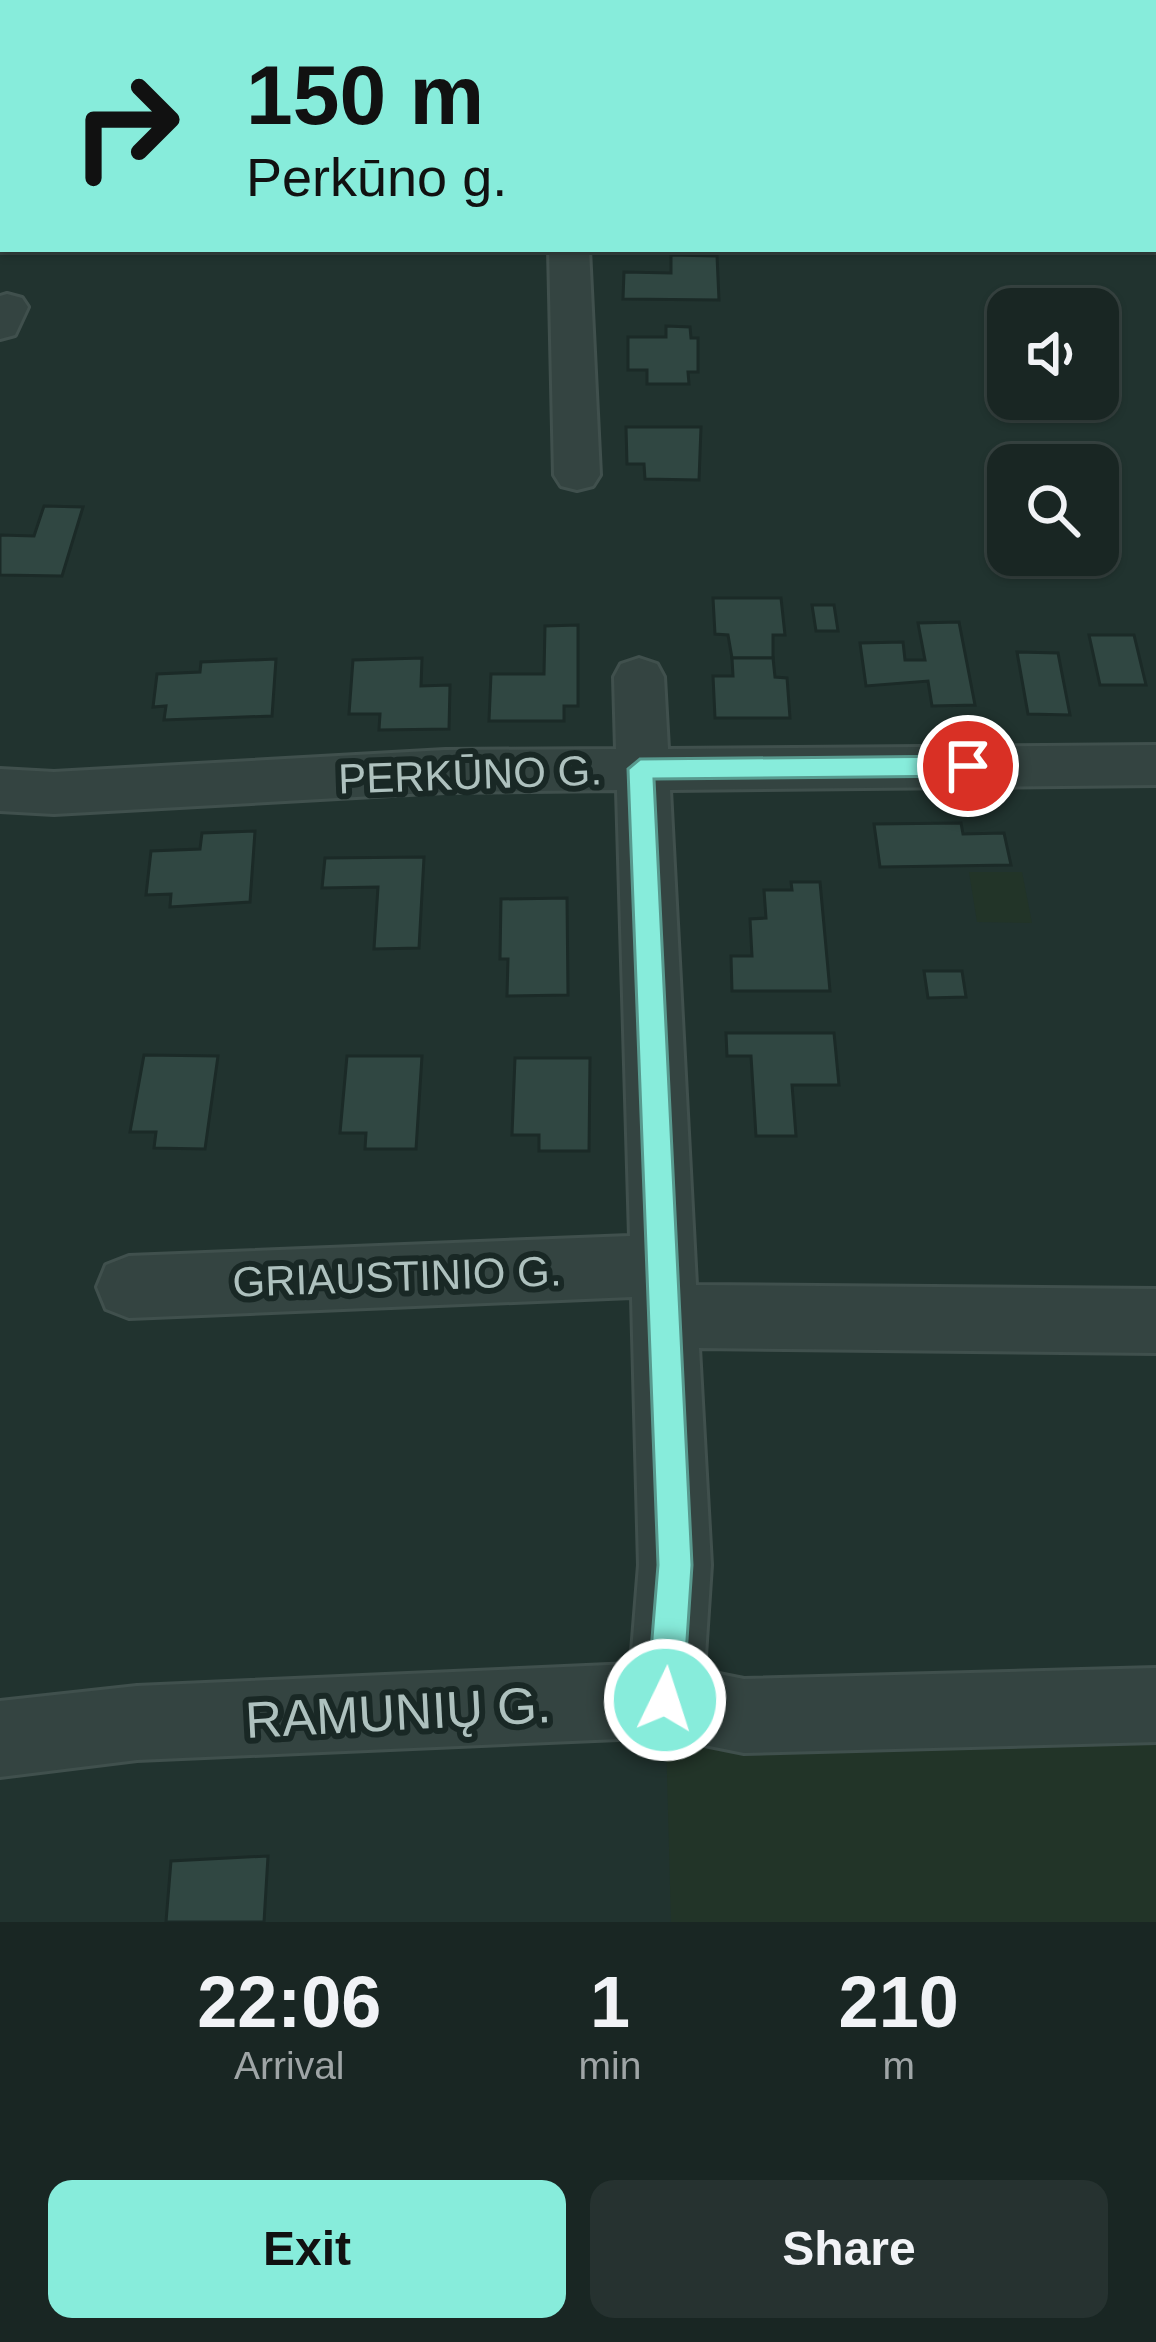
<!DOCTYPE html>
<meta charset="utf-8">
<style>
:root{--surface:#192623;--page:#263230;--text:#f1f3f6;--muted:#9fa5a6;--line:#374341;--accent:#87ecdb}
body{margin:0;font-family:Helvetica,sans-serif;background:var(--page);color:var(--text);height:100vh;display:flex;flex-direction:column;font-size:45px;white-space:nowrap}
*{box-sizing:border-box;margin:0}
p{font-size:39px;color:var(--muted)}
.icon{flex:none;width:66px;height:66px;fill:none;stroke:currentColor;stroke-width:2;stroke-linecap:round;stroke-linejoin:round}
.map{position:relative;height:1922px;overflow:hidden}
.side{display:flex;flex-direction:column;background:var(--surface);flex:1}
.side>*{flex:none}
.top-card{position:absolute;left:0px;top:0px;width:1158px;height:252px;box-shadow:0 3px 9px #0004,0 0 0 3px var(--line);background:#87ecdb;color:#111;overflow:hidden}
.fabs{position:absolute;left:987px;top:288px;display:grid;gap:24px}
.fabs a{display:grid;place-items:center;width:132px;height:132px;border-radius:24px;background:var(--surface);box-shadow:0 3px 9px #0004,0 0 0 3px var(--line);font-size:60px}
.pin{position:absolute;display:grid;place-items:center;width:102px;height:102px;color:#fff;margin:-51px;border:6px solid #fff;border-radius:50%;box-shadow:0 3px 12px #0007}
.me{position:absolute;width:132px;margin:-66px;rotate:4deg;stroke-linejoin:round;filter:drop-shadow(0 0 9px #0008)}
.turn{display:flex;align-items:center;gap:42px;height:252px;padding:0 48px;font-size:54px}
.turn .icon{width:156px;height:156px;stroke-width:2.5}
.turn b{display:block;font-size:84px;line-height:102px}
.eta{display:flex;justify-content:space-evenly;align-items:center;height:204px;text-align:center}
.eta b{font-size:72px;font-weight:800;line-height:84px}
.cta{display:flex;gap:24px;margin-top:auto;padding:24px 48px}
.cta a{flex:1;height:138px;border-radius:24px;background:var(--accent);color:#111;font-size:48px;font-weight:800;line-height:138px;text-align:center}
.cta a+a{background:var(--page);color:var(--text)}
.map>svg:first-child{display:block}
.green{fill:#223428}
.building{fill:#304742;stroke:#1b2a27;stroke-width:3}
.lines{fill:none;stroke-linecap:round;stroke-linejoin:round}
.minor-casing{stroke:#40504d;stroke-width:6}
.minor{fill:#344441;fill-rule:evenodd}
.route{fill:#87ecdb;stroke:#58998e;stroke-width:3}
.labels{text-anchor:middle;stroke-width:12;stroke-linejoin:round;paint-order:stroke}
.street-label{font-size:42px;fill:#aec1be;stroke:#192825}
.near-street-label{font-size:51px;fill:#aec1be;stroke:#192825}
</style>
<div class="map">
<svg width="1156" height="1922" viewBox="0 0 1156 1922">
<rect width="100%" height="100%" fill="#21332f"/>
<!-- green -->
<g class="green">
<path d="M969,872H1022L1032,923L977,922Z"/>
<path d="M1156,1727V1922H671L666,1737Z"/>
</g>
<!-- building -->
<g class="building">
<path d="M671,255L717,256L719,300L623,299L624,272L671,273Z"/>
<path d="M666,326L690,327L691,338H698V372H688L689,384H647V370H628V337H666Z"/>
<path d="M626,427H701L699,480L645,479L644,464H627Z"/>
<path d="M44,506L83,507L62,576L0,575V535L34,536Z"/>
<path d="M713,598H781L785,635H773V658H732L728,635L715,634Z"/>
<path d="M812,605H834L838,631H816Z"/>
<path d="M959,622L975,705L932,706L928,681L866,686L860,643L903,642L905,660H925L918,623Z"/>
<path d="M578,625V706H564V721H489L491,674H544L545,626Z"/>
<path d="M1089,635H1134L1146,685H1100Z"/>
<path d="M1017,652L1058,653L1070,715L1028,714Z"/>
<path d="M422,658L421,686L450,685L449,729L379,730L380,714H349L353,660Z"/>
<path d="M732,658H773L775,677L787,678L790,718H715L713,676H733Z"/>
<path d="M276,659L272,716L164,720L166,706L153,707L157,674L200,672L201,662Z"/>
<path d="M961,823L963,834L1004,833L1011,865L880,867L874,824Z"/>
<path d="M255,831L250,902L170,907L171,894L146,895L151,851L200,849L202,833Z"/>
<path d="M424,857L419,948L374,949L378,887L322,888L325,858Z"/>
<path d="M791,882H820L830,991H732L731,956H752L750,919L766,918L764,890H792Z"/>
<path d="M567,898L568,995L507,996L508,959H500L501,899Z"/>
<path d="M924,971H962L966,997L928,998Z"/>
<path d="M726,1033H834L839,1085H792L796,1136H756L751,1056H727Z"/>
<path d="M144,1055L218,1056L205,1149L154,1148L156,1132H130Z"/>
<path d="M347,1056H422L416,1149H365L366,1133H340Z"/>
<path d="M515,1058H590L589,1151H539V1135H512Z"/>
<path d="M268,1856L264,1922H166L171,1861Z"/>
</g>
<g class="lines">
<!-- minor casing -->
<g class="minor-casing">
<g id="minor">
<rect x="237" y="0" width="34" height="3"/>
<rect x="1155" y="123" width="1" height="22"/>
<path d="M549,249H589L600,475L593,486L577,490L561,486L554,475Z"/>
<path d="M7,294L22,298L28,307L15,335L0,339V296Z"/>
<path d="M639,658L657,664L664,677L668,749L1156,745V785L670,790L696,1285L1156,1289V1353L699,1348L711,1565L704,1671L744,1679L1156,1668V1742L744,1753L665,1737L137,1760L0,1777V1701L137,1686L631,1664L639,1565L632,1297L129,1318L106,1309L97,1287L106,1265L129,1256L630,1236L617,790L445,792L54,814L0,811V769L54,772L445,750L616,749L614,677L621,664Z"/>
</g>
</g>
<!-- minor -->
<use href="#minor" class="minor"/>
</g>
<!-- route -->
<path class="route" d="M968,756L981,766L968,776L654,779L692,1565L683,1700L677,1712L665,1718L652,1712L647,1700L658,1565L628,769L640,759Z"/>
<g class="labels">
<!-- street labels -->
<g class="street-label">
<text transform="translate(470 774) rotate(-2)" y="15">PERKŪNO G.</text>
<text transform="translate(397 1276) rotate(-2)" y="15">GRIAUSTINIO G.</text>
</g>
<!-- near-street labels -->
<g class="near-street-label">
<text transform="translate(398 1712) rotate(-3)" y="18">RAMUNIŲ G.</text>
</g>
</g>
</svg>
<div class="fabs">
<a><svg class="icon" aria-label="sound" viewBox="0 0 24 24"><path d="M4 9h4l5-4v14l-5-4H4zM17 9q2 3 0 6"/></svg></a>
<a><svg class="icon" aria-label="search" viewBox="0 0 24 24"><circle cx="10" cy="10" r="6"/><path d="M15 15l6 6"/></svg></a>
</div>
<div class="pin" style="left:968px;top:766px;background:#d93025"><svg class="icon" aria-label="arrive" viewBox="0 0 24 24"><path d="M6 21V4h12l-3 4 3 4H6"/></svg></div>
<svg class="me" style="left:665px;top:1700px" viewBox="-20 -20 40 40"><circle r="17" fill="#87ecdb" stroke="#fff" stroke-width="3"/><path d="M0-11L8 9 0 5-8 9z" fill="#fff"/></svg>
<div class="top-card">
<div class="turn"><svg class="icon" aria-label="right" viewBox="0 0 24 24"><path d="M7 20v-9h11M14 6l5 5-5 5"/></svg><div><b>150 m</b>Perkūno g.</div></div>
</div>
</div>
<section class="side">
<div class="eta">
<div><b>22:06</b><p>Arrival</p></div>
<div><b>1</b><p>min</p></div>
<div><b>210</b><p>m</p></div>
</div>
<div class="cta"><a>Exit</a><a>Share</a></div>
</section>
